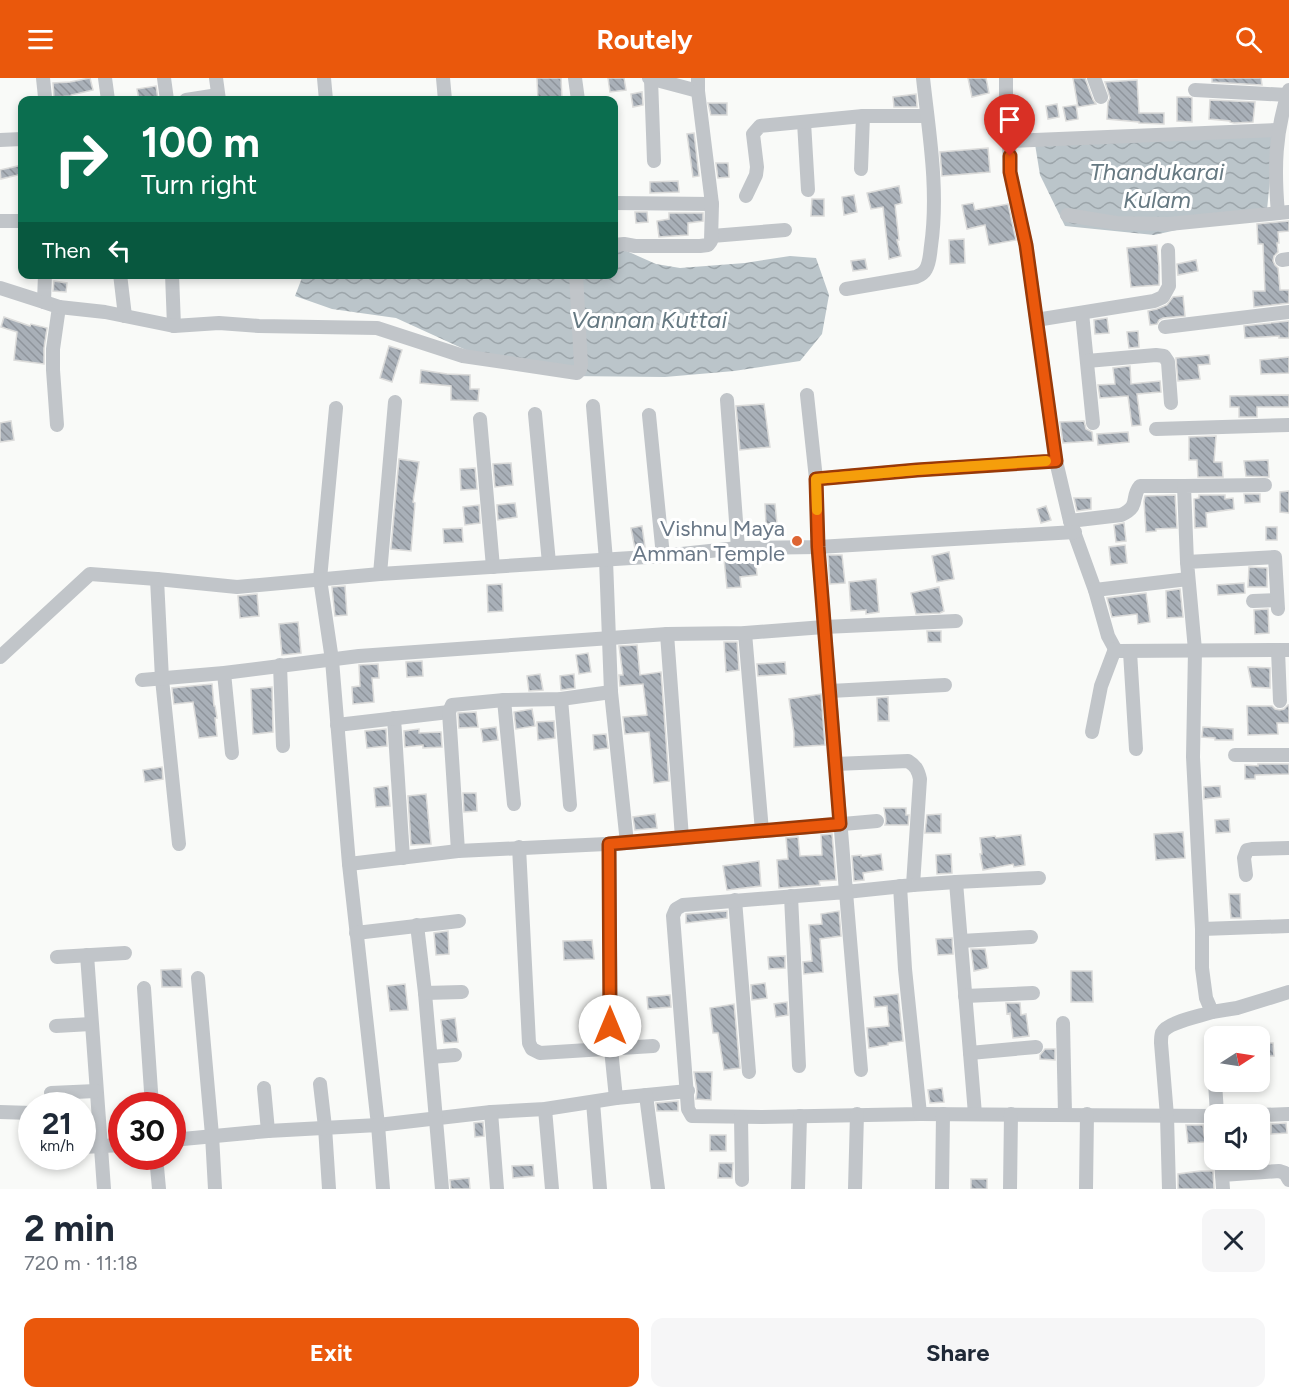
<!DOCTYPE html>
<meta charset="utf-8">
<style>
:root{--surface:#fff;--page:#f6f6f7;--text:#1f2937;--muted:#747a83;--accent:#ea580c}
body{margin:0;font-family:Figtree,sans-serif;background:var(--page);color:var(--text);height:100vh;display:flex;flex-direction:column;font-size:22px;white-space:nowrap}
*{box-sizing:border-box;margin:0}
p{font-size:20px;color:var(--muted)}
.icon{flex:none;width:33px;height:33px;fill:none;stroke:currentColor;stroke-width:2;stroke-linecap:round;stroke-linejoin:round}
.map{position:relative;height:1111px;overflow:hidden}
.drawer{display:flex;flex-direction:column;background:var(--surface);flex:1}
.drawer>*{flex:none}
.guide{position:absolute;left:18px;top:18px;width:600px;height:183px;border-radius:12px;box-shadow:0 3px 9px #0003;background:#0b6e4f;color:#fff;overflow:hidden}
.needle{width:39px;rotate:78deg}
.controls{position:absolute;left:1204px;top:948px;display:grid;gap:12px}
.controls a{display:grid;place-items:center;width:66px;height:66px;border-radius:12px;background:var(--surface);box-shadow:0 3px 9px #0003;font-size:30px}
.speed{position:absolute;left:18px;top:1014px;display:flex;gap:12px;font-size:30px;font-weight:700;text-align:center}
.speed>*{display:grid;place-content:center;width:78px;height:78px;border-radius:50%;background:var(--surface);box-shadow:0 3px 9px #0003;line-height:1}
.speed small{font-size:15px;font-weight:400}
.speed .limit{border:9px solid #d22;background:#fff;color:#111}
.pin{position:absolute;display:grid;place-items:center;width:51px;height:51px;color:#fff;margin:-62px -26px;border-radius:50% 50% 50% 0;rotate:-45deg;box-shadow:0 0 6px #0007}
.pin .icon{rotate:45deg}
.me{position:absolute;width:66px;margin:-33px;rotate:0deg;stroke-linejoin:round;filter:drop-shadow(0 0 4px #0008)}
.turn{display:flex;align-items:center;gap:21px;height:126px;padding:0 24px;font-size:27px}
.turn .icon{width:78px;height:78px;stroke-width:2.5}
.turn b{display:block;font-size:42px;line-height:51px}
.then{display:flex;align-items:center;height:57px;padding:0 24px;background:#0003;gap:12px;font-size:22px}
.round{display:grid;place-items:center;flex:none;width:63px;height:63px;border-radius:12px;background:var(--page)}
.summary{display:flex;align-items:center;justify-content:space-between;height:102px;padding:0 24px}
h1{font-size:36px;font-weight:700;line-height:45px}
.button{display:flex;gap:12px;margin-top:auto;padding:12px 24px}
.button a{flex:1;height:69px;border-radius:12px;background:var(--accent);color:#fff;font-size:24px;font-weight:700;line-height:69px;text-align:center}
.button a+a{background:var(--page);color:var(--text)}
header{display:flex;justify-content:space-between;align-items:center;height:78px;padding:0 24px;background:var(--accent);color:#fff;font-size:27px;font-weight:700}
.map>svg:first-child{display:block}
.water{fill:url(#water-waves)}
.building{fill:url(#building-back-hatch);stroke:#dbdbda;stroke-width:1.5}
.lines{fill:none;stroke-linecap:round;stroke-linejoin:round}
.minor{stroke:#c1c5c9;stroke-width:14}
.route-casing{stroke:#983908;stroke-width:15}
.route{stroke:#ea580c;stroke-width:10}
.slow{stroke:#f59e0b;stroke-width:10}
.poi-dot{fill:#de6533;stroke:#fff;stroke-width:2}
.labels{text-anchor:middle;stroke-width:6;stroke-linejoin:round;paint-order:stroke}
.poi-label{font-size:22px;fill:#6a7887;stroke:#fff;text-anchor:end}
.water-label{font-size:24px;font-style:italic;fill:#667982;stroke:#fff}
</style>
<header><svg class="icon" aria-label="menu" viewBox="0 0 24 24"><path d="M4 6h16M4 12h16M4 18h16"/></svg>Routely<svg class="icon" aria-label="search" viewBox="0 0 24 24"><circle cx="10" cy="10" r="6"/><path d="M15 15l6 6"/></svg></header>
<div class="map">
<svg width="1289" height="1111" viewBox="0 0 1289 1111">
<defs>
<pattern id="water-waves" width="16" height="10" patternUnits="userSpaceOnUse" patternTransform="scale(1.5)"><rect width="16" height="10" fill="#bbc5ca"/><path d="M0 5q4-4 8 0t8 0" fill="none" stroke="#9ca5aa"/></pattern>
<pattern id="building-back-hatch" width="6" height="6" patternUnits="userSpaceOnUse" patternTransform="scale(1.5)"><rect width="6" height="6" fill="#a9b0b8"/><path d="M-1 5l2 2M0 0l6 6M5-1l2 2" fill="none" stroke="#8e949b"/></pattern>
</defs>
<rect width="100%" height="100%" fill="#f9faf8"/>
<!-- water -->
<g class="water">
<path d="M1052,59H1274L1267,132L1154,157L1065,148L1040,97L1035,66Z"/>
<path d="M614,171H622L656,186L680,190L745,185L790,178L816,180L829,217L822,256L800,283L734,293L665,299L565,298L501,288L396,240L332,231L295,218L303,197L614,196Z"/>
</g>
<!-- building -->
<g class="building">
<path d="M90,0L93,12L71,17V18L54,19L53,5L70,4Z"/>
<path d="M537,0H561L562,22H538Z"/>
<path d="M608,0H624L626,12L610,14Z"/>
<path d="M968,0H986L989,15L972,19Z"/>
<path d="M1073,0H1085L1093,22L1096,26L1078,29Z"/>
<path d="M1212,0H1261L1262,7L1212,4Z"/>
<path d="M1137,2L1139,35H1164V46L1139,45V44L1107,41L1108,24L1110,20L1105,4Z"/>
<path d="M156,8L158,22H139L137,11Z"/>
<path d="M642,14L643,27L633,29L631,16Z"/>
<path d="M916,16L917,29H894L893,19Z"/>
<path d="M1177,19H1189L1192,20V44L1177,43Z"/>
<path d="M1210,22L1255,24L1253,44L1234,45L1230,44V43L1209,41Z"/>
<path d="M708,25H727V37H711Z"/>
<path d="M1057,26L1059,39L1048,41L1046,28Z"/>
<path d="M1076,27L1078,41L1066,43L1063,29Z"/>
<path d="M694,55L699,98L693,99L687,56Z"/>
<path d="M988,70L990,94L942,98L940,74Z"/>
<path d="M716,85H728L729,99L718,100Z"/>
<path d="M22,87V96L1,101L0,92Z"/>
<path d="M678,103L679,114L650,115V104Z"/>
<path d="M899,108L902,125L895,127L899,162H897L901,178L889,181L883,129L871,131L867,115Z"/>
<path d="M854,117L857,134L844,137L842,119Z"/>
<path d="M812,121H824V138H811Z"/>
<path d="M973,125L975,132L1008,126L1016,162L989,167L985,147L967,151L962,127Z"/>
<path d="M635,134H647L648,144L636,145Z"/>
<path d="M669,135H703V143L688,145V157L659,159L657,143L669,141Z"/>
<path d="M1289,143V153L1278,154L1279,165H1277L1278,174L1274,178L1273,183L1275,187L1278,190L1280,212H1289V225L1254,229L1253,213H1265L1263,166H1258L1257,146Z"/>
<path d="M964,161L965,185L950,186L949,162Z"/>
<path d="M1157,167L1159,189V207L1131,209L1127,170Z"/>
<path d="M865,181L867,191L853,193L851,183Z"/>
<path d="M1196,182L1198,193L1178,197L1177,186Z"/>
<path d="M54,203L67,205L66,214L53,213Z"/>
<path d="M1183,218L1185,238L1163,240L1159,242L1157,246L1150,247L1148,233L1157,231L1167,227L1173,219Z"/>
<path d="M4,239L30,248L31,246L47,250L44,270V286L14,282L17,254L1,249Z"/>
<path d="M1107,240L1109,255L1095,256L1094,242Z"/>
<path d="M1289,243V260H1279V258L1245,260L1244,248Z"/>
<path d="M1138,253L1139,269L1129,270L1127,254Z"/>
<path d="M389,268L402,272L392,304L380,300Z"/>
<path d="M1209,277L1210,286L1198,287L1200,301L1178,303L1176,280Z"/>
<path d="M1289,279V295L1261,296L1260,282Z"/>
<path d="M1130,288L1131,306L1160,303L1161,314L1137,316L1141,347L1132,348L1128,318L1100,320L1098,307L1115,306L1113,290Z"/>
<path d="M421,292L447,296L470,297V311H479L478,323L451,322V308L420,305Z"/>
<path d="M1289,317V329H1257V339H1239V329H1230V318Z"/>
<path d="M764,326L770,369L740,372L736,328Z"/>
<path d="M11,343L14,362L0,364V345Z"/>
<path d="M1084,343L1086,351L1092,354L1093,363L1063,365L1060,344Z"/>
<path d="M1128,354L1129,364L1098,367L1097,356Z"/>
<path d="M1216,358L1214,384H1222L1223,399H1198L1197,382H1189V359Z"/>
<path d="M399,381L419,384L413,424L415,425L411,473L391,471Z"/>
<path d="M1268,382L1269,399L1246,398L1244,383Z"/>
<path d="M511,385L513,407L495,409L493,386Z"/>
<path d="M475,390L477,411L461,412L460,391Z"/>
<path d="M1289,413V435L1280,434V414Z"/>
<path d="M1244,416H1260V424L1245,425Z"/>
<path d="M1175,417L1177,450L1156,451V453L1146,454L1144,423L1145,418Z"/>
<path d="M1199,417H1225V421L1233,420L1234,431L1206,435L1207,449L1195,450L1194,421L1199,420Z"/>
<path d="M1074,420H1091V431L1077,433Z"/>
<path d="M515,425L517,439L498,442L497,427Z"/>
<path d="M765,426H775L777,446H766Z"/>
<path d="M479,427L480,445L465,447L463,429Z"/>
<path d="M1046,428L1051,442L1041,445L1037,431Z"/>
<path d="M1124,445L1126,463L1116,464L1114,447Z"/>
<path d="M642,448L645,469L635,471L631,450Z"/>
<rect x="1266" y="449" width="11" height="13"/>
<path d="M462,450L463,464L444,465L443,451Z"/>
<path d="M1125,467L1127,485L1111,487L1109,469Z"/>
<path d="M949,474L954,501L937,504L932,478Z"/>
<path d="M828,477H842L845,505L830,506Z"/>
<path d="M739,479H755L757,497L740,499L741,509L727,510L724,481Z"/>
<path d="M1249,489L1267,490V509H1248Z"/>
<path d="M876,501L879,534L866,536V532L851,533L849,504Z"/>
<path d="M1244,505L1245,515L1218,517L1217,507Z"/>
<path d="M502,506L503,533L488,534L487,507Z"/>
<path d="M345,508L347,537L335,538L332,509Z"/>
<path d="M939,509L944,533L940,535L916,536L911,515Z"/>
<path d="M1180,511L1183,539L1167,540L1166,513Z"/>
<path d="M1146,515L1150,544L1138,546L1137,536L1112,539L1107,520Z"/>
<path d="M257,516L259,538L240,540L238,518Z"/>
<path d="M1268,531L1269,555L1255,556L1254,532Z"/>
<path d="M298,544L301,575L282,577L279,546Z"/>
<path d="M927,553H941V564H928Z"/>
<path d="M724,564H737L739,592L726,594Z"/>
<path d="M637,567L640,597L661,594L669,703L654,705L649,654L625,656L623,639L647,637L643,606L620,608L619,597H623L619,568Z"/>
<path d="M588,575L591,594L579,596L576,577Z"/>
<path d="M422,583L423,598L407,599L406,584Z"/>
<path d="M785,584L786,596L758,598L757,586Z"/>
<path d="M378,586L379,600H372L374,624L353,626L352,609L360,608L359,587Z"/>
<path d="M1248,589L1270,590V610L1252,609Z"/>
<path d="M540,596L543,612L529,613L527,598Z"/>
<path d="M574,596L575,610L561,612L560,598Z"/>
<path d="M212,606L214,628H215L217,640H215L217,658L199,660L193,624L174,626L172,610Z"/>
<path d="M272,609L273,654L253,656L251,611Z"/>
<path d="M821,616L825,667L794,669V655L789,621Z"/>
<path d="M888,619L889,643H878L877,620Z"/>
<path d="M1288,627H1289V645H1277L1278,656L1248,657L1247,628H1272L1275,631L1280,632L1284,631Z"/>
<path d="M532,631L535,648L516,651L514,634Z"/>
<path d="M476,634L478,649L459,650L458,635Z"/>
<path d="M554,643L555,660L538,662L537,644Z"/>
<path d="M496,649L498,662L483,664L481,651Z"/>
<path d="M1203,649L1233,651V662H1215V660L1202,659Z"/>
<path d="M386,651L387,668L367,670L365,653Z"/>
<path d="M419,651V655L441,654L442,669L423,670V667L405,669L404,653Z"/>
<path d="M606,656L608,670L594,672L593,657Z"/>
<path d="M1258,686H1289V696L1255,697V701H1245V687L1258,688Z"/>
<path d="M162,689L163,701L145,704L143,692Z"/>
<path d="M388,708L390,728L376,729L374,710Z"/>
<path d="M1220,708L1221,719L1204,721V709Z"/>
<path d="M463,715H476L477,733L464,734Z"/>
<path d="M426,716L431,766L411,767L408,718Z"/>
<path d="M884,730H906V737H909L908,747H885L886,743Z"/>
<path d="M655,736L657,750L635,752L633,739Z"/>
<path d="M941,736V755H925L927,737Z"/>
<path d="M1229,741L1230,754L1216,755L1215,742Z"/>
<path d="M1183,754L1185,780L1156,782L1154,756Z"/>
<path d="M832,756L836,802L819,803L820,807L779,810L777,782L788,781L786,760L798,759L800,778L822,777L821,757Z"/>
<path d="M1021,757L1025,787L1014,789L1013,786L983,792L980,776H982L980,760L995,758L996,760Z"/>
<path d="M881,776L883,792L863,795L864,802L854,803L852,778L861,777V779Z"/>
<path d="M951,776L952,795L937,796L936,777Z"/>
<path d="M759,783L761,808L727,812L723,788Z"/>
<path d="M1229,816H1240L1241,840H1231Z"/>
<path d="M727,833V840L686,845V836Z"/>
<path d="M839,833L841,858L820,861L823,894L804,896L803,884L812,883L809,847L822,846L821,836Z"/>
<path d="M448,853L449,876L436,877L434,855Z"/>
<path d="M952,860L953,876L938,877L936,861Z"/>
<path d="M592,862L594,881L564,882L563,863Z"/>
<path d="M971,871H985L988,890L974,893Z"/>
<path d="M785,878V890L769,891L768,879Z"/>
<path d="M181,891L182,909H162L161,892Z"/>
<path d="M1071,893H1092L1093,924H1071Z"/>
<path d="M765,905L767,920L752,922L751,907Z"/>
<path d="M405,906L408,932L390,933L387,908Z"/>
<path d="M898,916L903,963L888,965V967L869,970L867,950L889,948L887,928L875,929L874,919Z"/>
<path d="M670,917L671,929L648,931L647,919Z"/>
<path d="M787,924L788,937L776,939L774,926Z"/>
<path d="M1006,925H1020L1021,937L1026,936L1029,958L1013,960L1010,935L1007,936Z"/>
<path d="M734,926L740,990L724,992L718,955H713L710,930Z"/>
<path d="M455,940L458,964L444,965L441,942Z"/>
<path d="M1260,965H1273L1274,978H1260Z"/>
<path d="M1045,971H1055V982L1040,981V977Z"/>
<path d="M694,994H712L711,1022L696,1021L697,1013Z"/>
<path d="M942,1010L944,1024L930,1025L928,1012Z"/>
<path d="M678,1023V1033H657L656,1025Z"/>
<path d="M483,1044L484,1058L475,1059L474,1045Z"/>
<path d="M1286,1045L1287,1055L1271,1056V1046Z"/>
<path d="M1186,1047H1203L1205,1064L1188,1065Z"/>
<rect x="710" y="1057" width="16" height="16"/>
<path d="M719,1085H733L732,1100H718Z"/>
<path d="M533,1087L534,1098L513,1100L512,1088Z"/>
<path d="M1200,1093H1213L1214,1111H1178V1096Z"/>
<path d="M469,1100L470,1111H451L450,1102Z"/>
<rect x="971" y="1101" width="16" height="10"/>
</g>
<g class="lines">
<!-- minor -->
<g class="minor">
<path d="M43,0L45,19"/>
<path d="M105,0L108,22"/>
<path d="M164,0L167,22"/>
<path d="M216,0L219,22"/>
<path d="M324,0L326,22"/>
<path d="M443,0L445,22"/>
<path d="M575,0L578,22"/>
<path d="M649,0L698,13V0"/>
<path d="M1006,0V31L1009,63L1010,94L1026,167L1056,383L1070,443L1095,512L1108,558L1115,571L1119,573L1289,572"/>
<path d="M1094,0L1101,19"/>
<path d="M651,1L654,83"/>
<path d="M1195,12L1287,17"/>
<path d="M186,22L218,17"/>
<path d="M804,44L808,112"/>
<path d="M0,62L22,61"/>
<path d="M1009,63L1278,52"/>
<path d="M861,91L863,38"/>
<path d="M746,118L756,97L757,89L753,56L760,48L863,38H927"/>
<path d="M614,125L712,126"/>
<path d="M1278,135C1274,90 1275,55 1289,12"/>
<path d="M1067,137L1116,145L1169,146L1289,134"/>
<path d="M0,143H22"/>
<path d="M712,158L785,152"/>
<path d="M614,167L624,166L635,168H700L708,167L711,163L712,126L698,13"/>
<path d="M1282,182L1289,181"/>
<path d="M120,196L125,238"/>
<path d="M172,196L174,248"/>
<path d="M0,210L44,224L45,196"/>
<path d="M846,211L916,199C921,197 924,195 926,191C930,184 930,175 931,168C939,112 929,55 923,0"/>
<path d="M44,224L59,229L53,271V292L57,347"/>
<path d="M59,229L105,234L174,248L219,245L259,248L377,250L463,278L577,295L580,292L581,287L576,196"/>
<path d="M1082,235L1093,345"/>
<path d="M1036,242L1154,223L1163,219L1169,208L1168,172"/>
<path d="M1165,249L1289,234"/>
<path d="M1087,283L1156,277L1164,278L1168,284L1171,325"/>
<path d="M807,317L816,401L818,469L846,814L913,807L920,701C918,692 916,688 908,683L835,686"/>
<path d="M727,322L738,470"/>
<path d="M593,328L606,482L611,614L627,765"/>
<path d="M336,330L320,501L332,582L349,786L378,1047L491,1034L545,1031L616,1020L688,1013"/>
<path d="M535,336L549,485"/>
<path d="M649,337L663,478"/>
<path d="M480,341L493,489"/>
<path d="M1156,351L1289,347"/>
<path d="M816,401L917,392L1056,383"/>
<path d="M1070,443L1121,437C1141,428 1130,420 1140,408H1184"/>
<path d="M1187,484L1184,408L1265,407"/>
<path d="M380,496L395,324"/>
<path d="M157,501L162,601L179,766"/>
<path d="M1095,512L1188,501"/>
<path d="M1253,523L1277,522"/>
<path d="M1278,531L1275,479L1187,484L1195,572L1193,679L1202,851V890L1206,920L1212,934L1237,930L1289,914"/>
<path d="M745,555L762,753"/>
<path d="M667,556L682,760"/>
<path d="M1278,572L1280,623"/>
<path d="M1130,574L1136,671"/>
<path d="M0,579L90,496L157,501L237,509L380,496L663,478L738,470L818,469L1075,454"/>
<path d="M280,587L283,668"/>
<path d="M224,595L232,675"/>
<path d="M142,602L224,595L359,578L540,565L667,556L745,555L824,549L956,543"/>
<path d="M830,613L945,607"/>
<path d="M561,621L570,727"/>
<path d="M504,622L514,726"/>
<path d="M394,640L403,780"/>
<path d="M337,647L449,634"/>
<path d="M1092,654L1101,608L1115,571"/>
<path d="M1235,677H1289"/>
<path d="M609,766L611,971L616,1020"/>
<path d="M519,769L529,965L532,971L540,975L653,968"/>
<path d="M458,773L449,634L452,627L504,622L561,621L611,614"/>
<path d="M349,786L458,773L627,765L877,743"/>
<path d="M1246,797L1244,780L1247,772L1252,771L1289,770"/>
<path d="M956,804L1039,800"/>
<path d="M913,807L956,804L975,1036"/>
<path d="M791,818L799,988"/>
<path d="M735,822L749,994"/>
<path d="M417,847L425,915L442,1111"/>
<path d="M1202,851L1289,848"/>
<path d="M356,855L459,843"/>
<path d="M961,863L1031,859"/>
<path d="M87,877L104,1111"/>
<path d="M57,879L125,875"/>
<path d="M198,900L212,1057L215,1111"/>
<path d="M144,910L152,1028"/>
<path d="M425,915L462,914"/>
<path d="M965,918L1033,915"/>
<path d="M1063,945L1065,1036"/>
<path d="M56,948L91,946"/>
<path d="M970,975L1036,969"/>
<path d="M431,979L455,977"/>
<path d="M1214,988L1217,1036"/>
<path d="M861,992L846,814L683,827L676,831L673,838L688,1031L692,1038L762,1039L920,1036L905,891L900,808"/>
<path d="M320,1006L325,1049L329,1111"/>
<path d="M264,1010L268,1053"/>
<path d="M51,1015L96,1013"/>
<path d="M646,1017L658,1111"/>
<path d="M593,1024L600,1111"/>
<path d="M545,1031L552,1111"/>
<path d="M0,1034L32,1035"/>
<path d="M491,1034L497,1111"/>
<path d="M920,1036L1215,1038"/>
<path d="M1260,1037L1289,1036"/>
<path d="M741,1039L742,1102"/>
<path d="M172,1062L268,1053L378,1047L383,1111"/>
<path d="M82,1069L122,1067"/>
<path d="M156,1078L159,1111"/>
<path d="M1221,1082L1223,1111"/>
<path d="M1222,1097L1279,1093L1285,1095L1289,1102"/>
<path d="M798,1111L800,1038"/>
<path d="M855,1111L857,1036"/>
<path d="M942,1111L943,1036"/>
<path d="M1010,1111L1011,1036"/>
<path d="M1086,1111L1087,1036"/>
<path d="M1169,1111L1167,1038L1161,965C1161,961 1161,958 1162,955C1167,944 1201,938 1212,934"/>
</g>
</g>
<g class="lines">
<!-- route casing -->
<g class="route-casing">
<path id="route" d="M610,948L609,766L840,746L818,469L816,401L917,392L1056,383L1026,167L1010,94V78"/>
</g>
<!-- route -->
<use href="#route" class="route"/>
<!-- slow -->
<path class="slow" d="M817,432L816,401L917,392L1046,383"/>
</g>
<!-- markers -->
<circle class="poi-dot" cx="797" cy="463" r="6"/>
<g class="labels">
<!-- poi labels -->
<g class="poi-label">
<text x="785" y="458">Vishnu Maya<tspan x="785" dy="25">Amman Temple</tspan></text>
</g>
<!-- water labels -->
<g class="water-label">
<text x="1157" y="102">Thandukarai<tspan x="1157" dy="28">Kulam</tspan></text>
<text x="649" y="250">Vannan Kuttai</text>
</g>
</g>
</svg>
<div class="controls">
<a><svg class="needle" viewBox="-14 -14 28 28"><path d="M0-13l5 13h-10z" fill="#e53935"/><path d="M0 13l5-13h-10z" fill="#747a83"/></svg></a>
<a><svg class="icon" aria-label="sound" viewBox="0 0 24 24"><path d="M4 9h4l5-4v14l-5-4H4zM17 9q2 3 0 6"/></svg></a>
</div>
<div class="speed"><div>21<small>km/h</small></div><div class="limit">30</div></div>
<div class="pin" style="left:1010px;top:78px;background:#d93025"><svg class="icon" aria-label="arrive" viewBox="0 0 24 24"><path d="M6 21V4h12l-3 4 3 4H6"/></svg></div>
<svg class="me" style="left:610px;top:948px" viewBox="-20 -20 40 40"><circle r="19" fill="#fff"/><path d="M0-13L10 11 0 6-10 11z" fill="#ea580c"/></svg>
<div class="guide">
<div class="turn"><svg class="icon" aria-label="right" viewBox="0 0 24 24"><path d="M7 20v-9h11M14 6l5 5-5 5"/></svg><div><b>100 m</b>Turn right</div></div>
<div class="then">Then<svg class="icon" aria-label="left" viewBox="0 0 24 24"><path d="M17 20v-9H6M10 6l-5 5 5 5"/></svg></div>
</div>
</div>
<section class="drawer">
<div class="summary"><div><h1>2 min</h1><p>720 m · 11:18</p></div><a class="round"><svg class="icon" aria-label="close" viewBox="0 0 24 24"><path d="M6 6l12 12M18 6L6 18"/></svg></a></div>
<div class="button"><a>Exit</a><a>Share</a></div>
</section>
